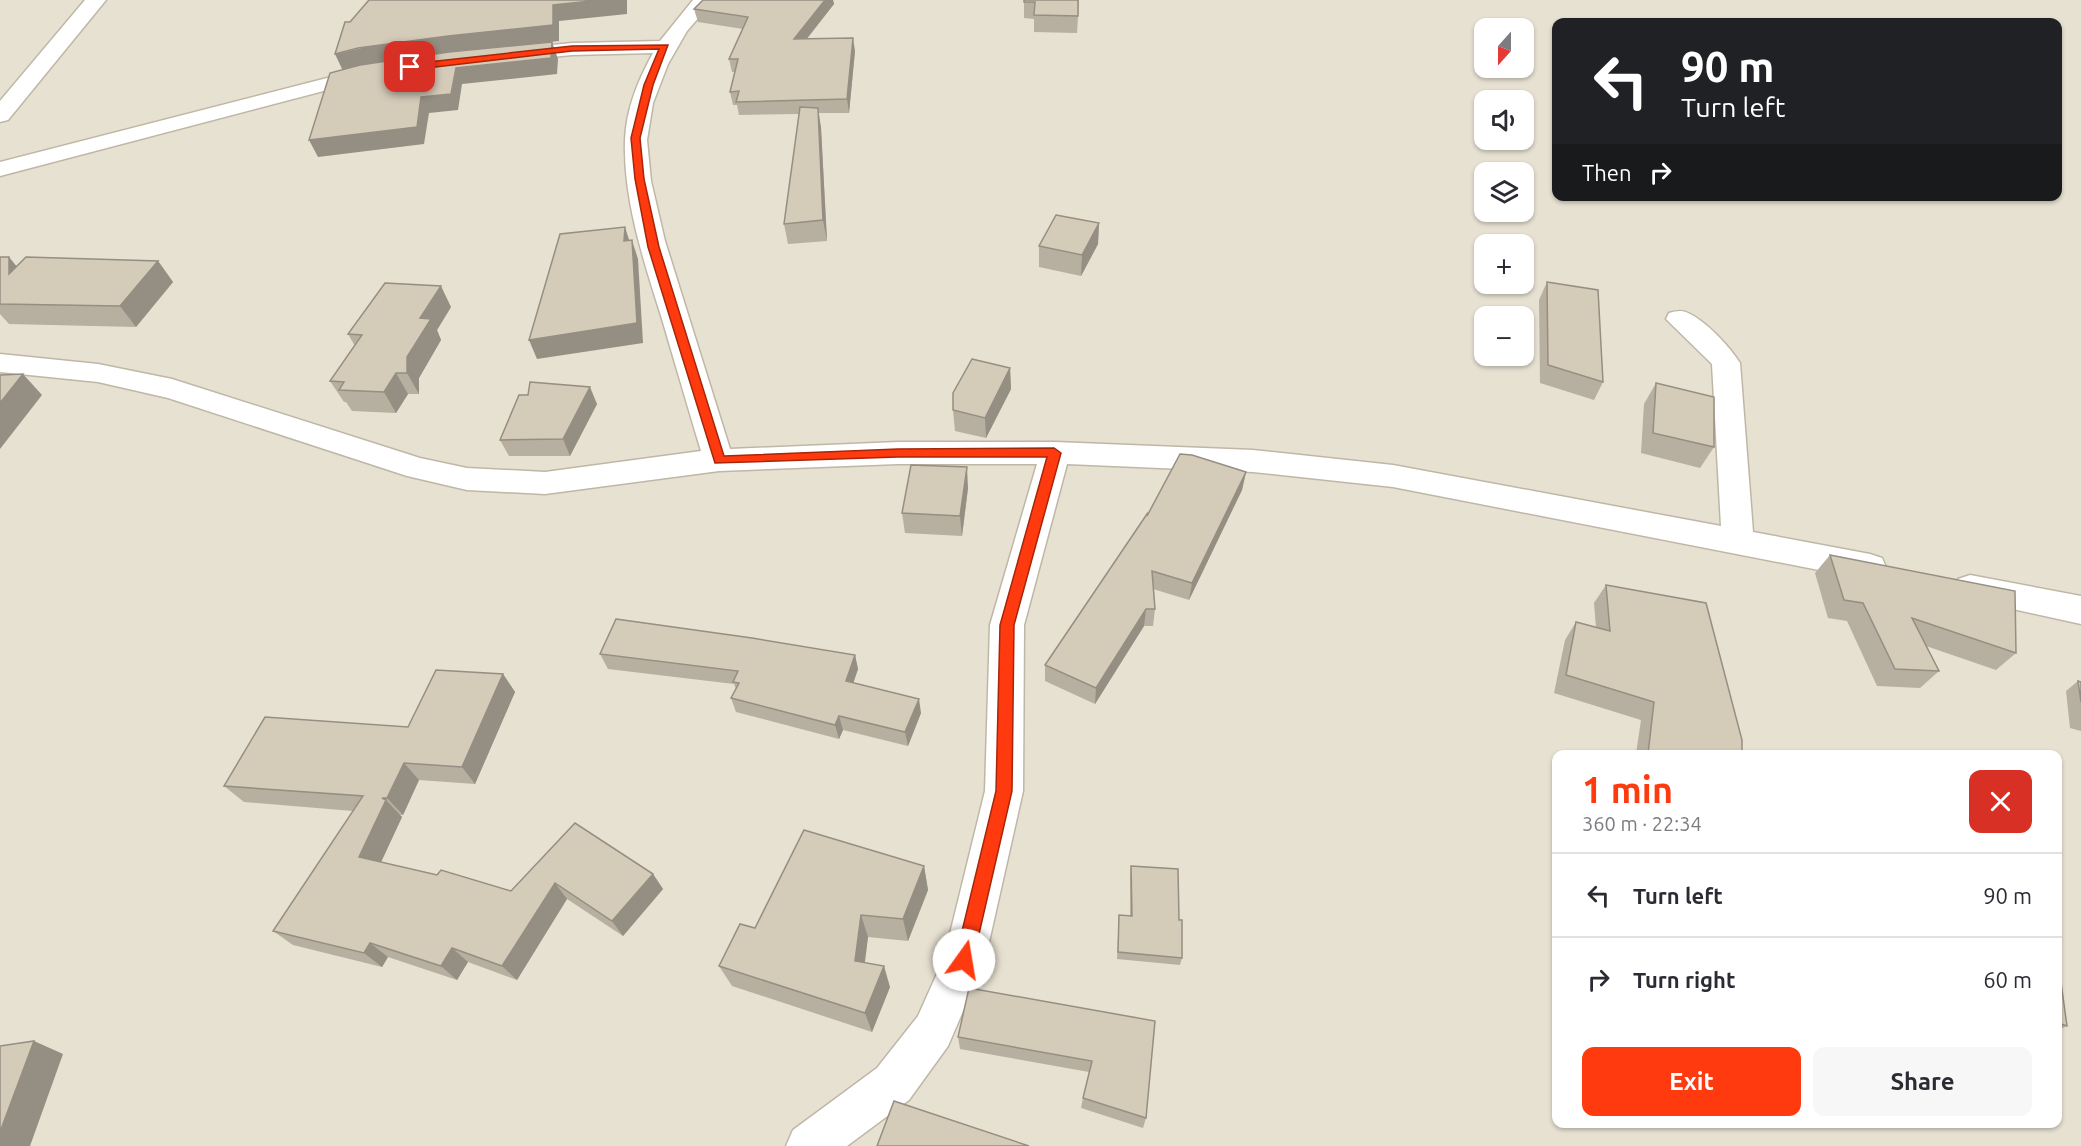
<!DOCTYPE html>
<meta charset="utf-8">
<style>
:root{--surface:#fff;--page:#f7f7f7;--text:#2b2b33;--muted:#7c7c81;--line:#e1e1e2;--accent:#ff3a0f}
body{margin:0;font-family:Ubuntu,sans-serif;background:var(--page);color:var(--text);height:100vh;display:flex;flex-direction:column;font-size:22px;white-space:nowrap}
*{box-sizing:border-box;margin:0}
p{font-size:20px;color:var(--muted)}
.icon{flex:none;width:33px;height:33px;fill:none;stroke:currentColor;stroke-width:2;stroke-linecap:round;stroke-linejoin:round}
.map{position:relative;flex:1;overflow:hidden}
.details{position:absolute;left:1552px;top:750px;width:510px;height:378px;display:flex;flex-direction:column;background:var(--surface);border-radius:12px;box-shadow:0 2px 4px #0004}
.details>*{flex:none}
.hud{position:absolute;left:1552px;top:18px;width:510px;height:183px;border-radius:12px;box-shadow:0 2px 4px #0004;background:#202124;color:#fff;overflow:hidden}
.needle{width:39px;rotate:201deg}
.buttons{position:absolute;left:1474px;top:18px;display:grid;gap:12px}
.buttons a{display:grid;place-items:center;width:60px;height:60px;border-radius:12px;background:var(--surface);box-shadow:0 2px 4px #0004;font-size:30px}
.pin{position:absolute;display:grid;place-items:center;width:51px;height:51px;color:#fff;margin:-26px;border-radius:12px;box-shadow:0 3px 9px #0006}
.me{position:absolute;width:66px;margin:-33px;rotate:13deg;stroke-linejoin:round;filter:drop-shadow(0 0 4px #0008)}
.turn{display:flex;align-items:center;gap:21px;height:126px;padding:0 30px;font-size:27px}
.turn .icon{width:78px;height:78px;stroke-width:2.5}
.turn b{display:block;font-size:42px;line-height:51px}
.then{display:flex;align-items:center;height:57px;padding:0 30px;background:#0003;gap:12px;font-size:22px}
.round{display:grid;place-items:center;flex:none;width:63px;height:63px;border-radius:12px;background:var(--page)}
.head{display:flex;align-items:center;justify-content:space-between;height:102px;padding:0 30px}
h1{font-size:36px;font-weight:700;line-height:45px;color:var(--accent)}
.cta{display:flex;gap:12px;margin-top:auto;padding:12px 30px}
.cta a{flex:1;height:69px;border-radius:12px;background:var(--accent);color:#fff;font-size:24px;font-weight:700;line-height:69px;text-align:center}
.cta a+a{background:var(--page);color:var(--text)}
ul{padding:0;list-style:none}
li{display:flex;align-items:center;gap:18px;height:84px;padding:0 30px;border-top:2px solid var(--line)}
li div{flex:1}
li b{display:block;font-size:22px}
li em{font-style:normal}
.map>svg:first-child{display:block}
.residential{fill:#e7e1d2;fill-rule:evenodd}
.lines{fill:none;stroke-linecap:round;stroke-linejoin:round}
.minor-casing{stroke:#bfb7a6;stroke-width:3}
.minor{fill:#fff;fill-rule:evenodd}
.wall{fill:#b7af9f}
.shaded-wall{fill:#958e82}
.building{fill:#d5cbb9;stroke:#958e82;stroke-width:1.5}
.route{fill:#ff3a0f;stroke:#a6260a;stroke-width:1.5}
</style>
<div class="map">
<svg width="2081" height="1146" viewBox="0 0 2081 1146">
<rect width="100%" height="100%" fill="#f3efe4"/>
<!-- residential -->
<path class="residential" d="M0,0H2081V1146H0ZM1557,22H2058V196H1557ZM1485,28H1524V68H1485ZM1485,100H1524V140H1485ZM1485,172H1524V212H1485ZM1485,244H1524V284H1485ZM1485,316H1524V356H1485ZM1557,754H2058V1124H1557Z"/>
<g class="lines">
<!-- minor casing -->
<g class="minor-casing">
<g id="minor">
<path d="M85,0H106L8,120L0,122V101Z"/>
<path d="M693,0H714L687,31L668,64L653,103L647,140L651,181L665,241L730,449L898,442H1055L1253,450L1393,465L1721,526L1712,364L1666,319L1669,313C1676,311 1682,310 1688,313C1706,321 1730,347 1740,363L1753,532L1870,554L1882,558L1886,567L1882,576L1870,580L1393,487L1253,472L1067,464L1024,625L1023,791L985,960L948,1046L909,1100L847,1146H786L793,1130L877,1068L918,1016L944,958L985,791L990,625L1037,464H898L719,471L545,494L467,490L407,476L168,398L98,382L0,372V354L98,364L172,379L420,458L467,468L545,472L701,451C688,408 675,363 662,319C644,262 623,200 625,140C626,109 638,80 653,53L572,55L510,61L503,59L500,55L503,51L510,49L572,43L660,41Z"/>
<path d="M370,67L377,69L381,73L377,77L0,176V162Z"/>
<path d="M1970,575L2081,596V624L1958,597L1953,588L1958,579Z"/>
</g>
</g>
<!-- minor -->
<use href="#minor" class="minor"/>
</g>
<!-- wall -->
<g class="wall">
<path d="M703,0H833L834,4L807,39L855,51L849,113H818L821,128L827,241L788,244L784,224L799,114L739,115L737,105H733L730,92L735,72H732L729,59L743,29L698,22L694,9Z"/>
<path d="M1024,0H1079L1077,33L1034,32V19L1024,18Z"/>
<path d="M1099,223L1098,244L1081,276L1039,267V246Z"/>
<path d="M0,257L17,266L158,261L173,282L136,327L9,324L0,314Z"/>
<path d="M1547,282L1603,382L1594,400L1540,383L1539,300Z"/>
<path d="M451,307L437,330L441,340L419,378V394H408L396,413L352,411L346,402H344L330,381L355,346L348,334Z"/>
<path d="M1010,368L1011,389L986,438L955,431L953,410Z"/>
<path d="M1656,383L1714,447L1700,468L1641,453L1644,404Z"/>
<path d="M528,395L597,404L570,456H509L500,440Z"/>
<path d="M1246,472L1242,490L1189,600L1153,589L1155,609L1153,626H1144L1095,704L1045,681V665L1147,516Z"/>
<path d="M968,488L962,536L905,533L902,513Z"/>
<path d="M1830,555L2016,653L1996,670L1926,646L1939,671L1920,688L1877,686L1847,621L1828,618L1815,573Z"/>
<path d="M1606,585L1742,754H1636L1641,720L1554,693L1565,640L1576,622L1596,628L1594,603Z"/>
<path d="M600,654L855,655L858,669L853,683L921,713L908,746L843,730L839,739L736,712L731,698L736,689L734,684L608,669Z"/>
<path d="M503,674L515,692L475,784L419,780L403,815H400L402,817L381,862L511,891L575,823L653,874L663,889L623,936L567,899L517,980L468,962L457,980L388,957L382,967L293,945L273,931L353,811L244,802L224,786L408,727Z"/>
<path d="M2078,681L2081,682V731L2070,728L2066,691Z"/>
<path d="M924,866L928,890L908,941L868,937L865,963L890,987L872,1032L732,986L719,966L755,928Z"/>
<path d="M1131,866L1179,920L1182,958L1180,965L1117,959L1119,915L1130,916V875Z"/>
<path d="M2058,961L2067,1026L2058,1030Z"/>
<path d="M1155,1021L1146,1118L1143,1128L1081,1108L1083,1098L1089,1072L960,1049L958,1037Z"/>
</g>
<!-- shaded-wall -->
<g class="shaded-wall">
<path d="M601,0H627V14L559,21V41L455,52L343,71L335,54L553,5Z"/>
<path d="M825,0H833L834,4L796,52L794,39Z"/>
<path d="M853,38L855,51L849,113L847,99Z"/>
<path d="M552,42L558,59L557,74L462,84L458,110L429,113L424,144L318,157L309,140L421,97L456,68Z"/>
<path d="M818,108L821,128L827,241L823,220Z"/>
<path d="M1099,223L1098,244L1081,276L1082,255Z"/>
<path d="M625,227L631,246L624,241Z"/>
<path d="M632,240L638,259L643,343L537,359L529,340Z"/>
<path d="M9,257L26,278L9,274Z"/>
<path d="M158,261L173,282L136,327L120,306Z"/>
<path d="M441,286L451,307L437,330L441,340L419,378V394L407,373V357L420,318Z"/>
<path d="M1010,368L1011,389L986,438L985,418Z"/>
<path d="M396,373L408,394L396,413L384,392Z"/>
<path d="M23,374L42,395L0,449V403Z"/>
<path d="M590,387L597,404L570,456L563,439Z"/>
<path d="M967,467L968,488L962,536L960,516Z"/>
<path d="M1246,472L1242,490L1189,600L1192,583Z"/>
<path d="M1146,609L1144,626L1095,704L1096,688Z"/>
<path d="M855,655L858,669L849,696L846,681Z"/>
<path d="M503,674L515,692L475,784L462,767Z"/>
<path d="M919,699L921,713L908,746L905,732Z"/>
<path d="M839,716L843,730L839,739L835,725Z"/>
<path d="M404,763L419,780L403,815L387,798Z"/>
<path d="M386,800L402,817L376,873L359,857Z"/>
<path d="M924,866L928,890L908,941L903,919Z"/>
<path d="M653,874L663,889L623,936L612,921Z"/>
<path d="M555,883L567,899L517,980L502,966Z"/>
<path d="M861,915L868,937L862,982L855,961Z"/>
<path d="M370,943L388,957L382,967L364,953Z"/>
<path d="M452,948L468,962L457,980L441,966Z"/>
<path d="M884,966L890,987L872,1032L865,1013Z"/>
<path d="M34,1041L63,1054L30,1146H0V1132Z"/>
</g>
<!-- building -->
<g class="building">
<path d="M369,0H601L553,5V25L448,36L358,48L335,54L345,22H350Z"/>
<path d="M703,0H825L794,39L853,38L847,99L736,102L739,91L730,92L738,59H729L748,17L694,9Z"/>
<path d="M1024,0H1078V16L1034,15L1035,2H1024Z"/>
<path d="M552,42L551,58L456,68L451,94L421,97L417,127L309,140L330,73L360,65L449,52Z"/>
<path d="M800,107L818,108L823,220L784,224Z"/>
<path d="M1056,215L1099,223L1082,255L1039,246Z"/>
<path d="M625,227L624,241L632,240L637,323L529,340L560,234Z"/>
<path d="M0,257H9V274L26,257L158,261L120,306L0,304Z"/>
<path d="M1547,282L1598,290L1603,382L1548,365Z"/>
<path d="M385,283L441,286L420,318L431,319L407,357V373H396L384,392L339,390L344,382L330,381L362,335L348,334Z"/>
<path d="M972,359L1010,368L985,418L953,410V393Z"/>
<path d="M23,374L0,403V375Z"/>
<path d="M530,382L590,387L563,439L500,440L519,395H528Z"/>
<path d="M1656,383L1714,397V447L1653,433Z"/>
<path d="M1180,454L1192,455L1246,472L1192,583L1152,571L1155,609H1146L1096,688L1045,665L1147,514V516Z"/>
<path d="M911,465L967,467L960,516L902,513Z"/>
<path d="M1830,555L2015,591L2016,653L1912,618L1939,671L1895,669L1863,603L1844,600Z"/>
<path d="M1606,585L1706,603L1742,740V754H1648L1654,702L1566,675L1576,622L1610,631Z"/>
<path d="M616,619L752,638L855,655L846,681L919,699L905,732L839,716L835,725L731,698L739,683L733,682L738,671L600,654Z"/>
<path d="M436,670L503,674L462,767L404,763L387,798H382L386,800L359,857L437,875L441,870L511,891L575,823L653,874L612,921L555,883L502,966L452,948L441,966L370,943L364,953L273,931L363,796L224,786L265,717L408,727Z"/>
<path d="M2078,681L2081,682V702Z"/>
<path d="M804,830L924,866L903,919L861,915L855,961L884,966L865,1013L719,966L740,924L755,928Z"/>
<path d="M1131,866L1178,869L1179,920H1182V958L1118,952L1119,915L1132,916Z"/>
<path d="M2058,961L2067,1026L2058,1023Z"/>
<path d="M969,988L1155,1021L1146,1118L1083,1098L1092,1061L958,1037Z"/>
<path d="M34,1041L0,1132V1046Z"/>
<path d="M894,1101L1029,1146H877Z"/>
</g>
<!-- route -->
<path class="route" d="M668,45L653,85L640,138L644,179L659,247L724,456L898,449L1054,448L1061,453L1014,625L1012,791L973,960L970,967L964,969L958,967L955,960L996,791L1000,625L1047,457H898L715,463L648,247L635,179L631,138L644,85L659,49L572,51L410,70L406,67L410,64L572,46Z"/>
</svg>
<div class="buttons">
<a><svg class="needle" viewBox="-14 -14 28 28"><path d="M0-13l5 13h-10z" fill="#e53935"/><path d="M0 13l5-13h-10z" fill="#7c7c81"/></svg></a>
<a><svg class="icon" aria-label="sound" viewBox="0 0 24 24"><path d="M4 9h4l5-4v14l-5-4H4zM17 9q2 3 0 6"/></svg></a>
<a><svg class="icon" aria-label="layers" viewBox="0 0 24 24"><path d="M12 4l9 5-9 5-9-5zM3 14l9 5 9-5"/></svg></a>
<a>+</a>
<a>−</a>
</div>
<div class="pin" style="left:410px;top:67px;background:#d93025"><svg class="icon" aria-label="arrive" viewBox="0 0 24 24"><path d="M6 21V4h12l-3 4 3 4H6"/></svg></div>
<svg class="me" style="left:964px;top:960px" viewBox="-20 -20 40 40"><circle r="19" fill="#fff"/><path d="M0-13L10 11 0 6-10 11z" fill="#ff3a0f"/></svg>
<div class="hud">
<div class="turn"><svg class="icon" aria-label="left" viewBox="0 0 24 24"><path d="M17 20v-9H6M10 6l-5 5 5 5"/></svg><div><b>90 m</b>Turn left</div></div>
<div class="then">Then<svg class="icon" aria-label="right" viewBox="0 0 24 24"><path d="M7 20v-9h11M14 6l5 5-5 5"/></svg></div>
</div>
<section class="details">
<div class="head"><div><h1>1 min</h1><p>360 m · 22:34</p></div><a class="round" style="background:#d93025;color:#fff"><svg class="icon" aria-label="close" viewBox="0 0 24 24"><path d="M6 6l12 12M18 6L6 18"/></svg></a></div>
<ul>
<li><svg class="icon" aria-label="left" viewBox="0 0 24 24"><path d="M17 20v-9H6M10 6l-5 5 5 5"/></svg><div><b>Turn left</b></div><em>90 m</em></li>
<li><svg class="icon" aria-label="right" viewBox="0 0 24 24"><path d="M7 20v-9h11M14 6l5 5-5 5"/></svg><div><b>Turn right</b></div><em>60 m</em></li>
</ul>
<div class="cta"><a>Exit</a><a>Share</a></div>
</section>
</div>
